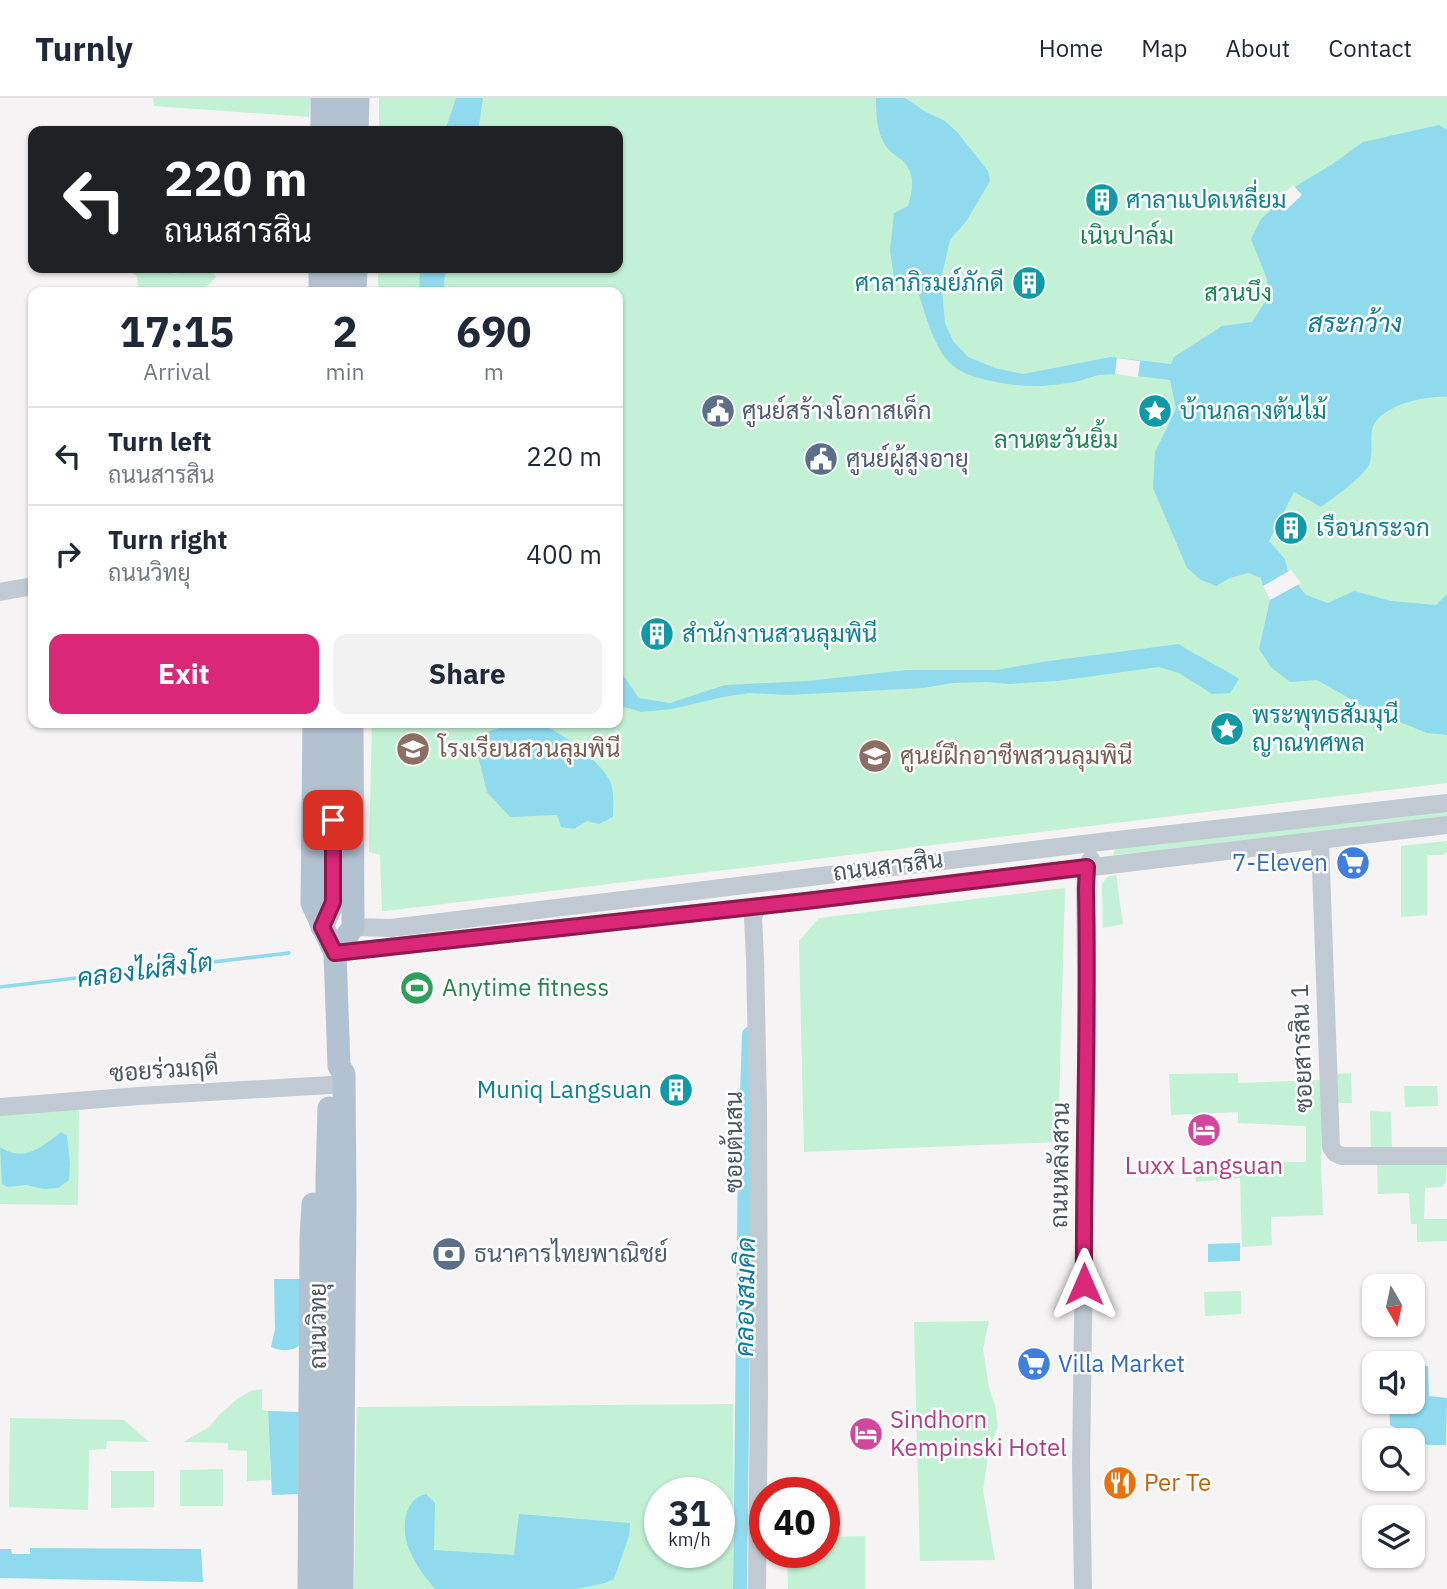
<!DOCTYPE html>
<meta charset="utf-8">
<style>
:root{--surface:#fff;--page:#f2f2f3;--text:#1f2937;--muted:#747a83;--line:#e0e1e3;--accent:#db2777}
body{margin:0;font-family:"IBM Plex Sans",Sarabun,sans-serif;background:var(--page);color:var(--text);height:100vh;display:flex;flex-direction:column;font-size:26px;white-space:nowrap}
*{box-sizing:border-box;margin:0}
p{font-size:23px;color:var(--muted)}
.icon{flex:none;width:38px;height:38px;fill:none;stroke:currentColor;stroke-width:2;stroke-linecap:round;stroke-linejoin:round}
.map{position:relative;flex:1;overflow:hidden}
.drawer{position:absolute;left:28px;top:189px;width:595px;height:441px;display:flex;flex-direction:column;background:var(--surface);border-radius:14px;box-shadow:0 2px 5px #0004}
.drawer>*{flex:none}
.top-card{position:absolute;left:28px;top:28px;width:595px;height:147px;border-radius:14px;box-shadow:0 2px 5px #0004;background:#202124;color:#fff;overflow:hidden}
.needle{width:46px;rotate:171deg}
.fabs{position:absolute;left:1362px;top:1176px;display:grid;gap:14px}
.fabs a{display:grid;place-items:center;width:63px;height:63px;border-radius:14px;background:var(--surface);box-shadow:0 2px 5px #0004;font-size:35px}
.speed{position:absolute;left:644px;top:1379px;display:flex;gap:14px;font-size:35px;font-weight:700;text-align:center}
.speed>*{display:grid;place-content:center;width:91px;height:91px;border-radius:50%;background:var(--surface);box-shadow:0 2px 5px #0004;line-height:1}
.speed small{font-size:18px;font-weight:400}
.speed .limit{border:10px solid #d22;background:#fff;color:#111}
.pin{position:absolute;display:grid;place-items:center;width:60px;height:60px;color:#fff;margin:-30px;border-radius:14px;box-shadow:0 4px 10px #0006}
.me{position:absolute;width:77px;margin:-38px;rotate:0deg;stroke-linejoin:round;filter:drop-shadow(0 0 5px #0008)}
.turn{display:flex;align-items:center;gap:24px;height:147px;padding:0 21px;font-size:32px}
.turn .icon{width:91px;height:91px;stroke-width:2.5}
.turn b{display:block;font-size:49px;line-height:60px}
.eta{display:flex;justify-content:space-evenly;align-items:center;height:119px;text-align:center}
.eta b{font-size:42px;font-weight:700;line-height:49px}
.cta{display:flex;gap:14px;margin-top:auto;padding:14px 21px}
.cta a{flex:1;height:80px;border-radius:14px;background:var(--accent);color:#fff;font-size:28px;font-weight:700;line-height:80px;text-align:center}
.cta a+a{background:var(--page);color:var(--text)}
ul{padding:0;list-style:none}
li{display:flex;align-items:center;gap:21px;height:98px;padding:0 21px;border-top:2px solid var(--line)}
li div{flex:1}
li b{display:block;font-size:26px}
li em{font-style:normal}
header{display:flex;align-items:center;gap:42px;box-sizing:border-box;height:98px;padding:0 35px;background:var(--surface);border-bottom:2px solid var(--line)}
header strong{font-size:33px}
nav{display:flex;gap:38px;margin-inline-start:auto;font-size:24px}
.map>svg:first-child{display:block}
.green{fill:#c3f1d5;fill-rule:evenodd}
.water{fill:#90daee}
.pier{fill:#f5f3f3}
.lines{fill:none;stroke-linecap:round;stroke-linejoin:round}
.stream{stroke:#90daee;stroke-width:3.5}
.canal{stroke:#90daee;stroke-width:14}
.minor{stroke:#c1cad2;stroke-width:18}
.major{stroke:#b3c2d1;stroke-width:23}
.route-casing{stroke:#8e194d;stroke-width:18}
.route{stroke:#db2777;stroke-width:12}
.labels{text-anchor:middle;stroke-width:5;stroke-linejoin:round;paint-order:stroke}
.culture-label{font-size:24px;fill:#0d838f;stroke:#fff;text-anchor:start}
.park-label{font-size:24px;fill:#17864f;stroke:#fff}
.service-label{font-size:24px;fill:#4e5e75;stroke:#fff;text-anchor:start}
.education-label{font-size:24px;fill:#785e54;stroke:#fff;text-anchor:start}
.shop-label{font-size:24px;fill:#366cbe;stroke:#fff;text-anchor:end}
.street-label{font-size:24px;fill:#4a5661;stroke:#fff}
.leisure-label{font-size:24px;fill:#27864d;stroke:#fff;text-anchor:start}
.hotel-label{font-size:24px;fill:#b23c85;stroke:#fff}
.food-label{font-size:24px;fill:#c56008;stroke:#fff;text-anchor:start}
.water-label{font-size:26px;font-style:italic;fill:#0c7c9b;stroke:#fff}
</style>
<header>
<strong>Turnly</strong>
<nav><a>Home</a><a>Map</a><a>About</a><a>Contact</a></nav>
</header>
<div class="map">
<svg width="1447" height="1491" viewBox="0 0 1447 1491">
<rect width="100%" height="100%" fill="#f5f3f3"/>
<!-- green -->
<g class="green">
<path d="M153,0H310L309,19L154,8Z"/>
<path d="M379,0H1447V685L385,813H382L380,757L369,754L372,625H618V194H378V170H618V33H379Z"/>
<path d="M123,170H171L173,176L206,171L212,173L216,179L201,194H138L137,178Z"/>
<path d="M1447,713V722L1113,757L1115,751L1193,740Z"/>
<path d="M1447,743V754L1442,757H1427V817L1401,819V748Z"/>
<path d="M1116,777L1123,826L1103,830L1102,786L1107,779Z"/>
<path d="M1065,790L1058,1044L804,1054L799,843L819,820Z"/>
<path d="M1238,975V985L1323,982L1321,1064L1323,1117L1271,1119L1272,1147L1242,1149L1240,1080L1196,1084L1195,1069L1239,1068V1063L1306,1064V1028L1238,1025V1014L1171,1017L1169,976Z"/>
<path d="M1351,975L1352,1005H1333V976Z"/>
<path d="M1404,988H1437L1438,1008L1405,1009Z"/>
<path d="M79,1011L78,1107L0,1106V1017Z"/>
<path d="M1370,1013L1391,1014L1392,1052H1371Z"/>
<path d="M1377,1063L1447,1064L1446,1083L1442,1089L1425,1090L1424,1121H1447V1143L1417,1144V1126H1411L1409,1095L1378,1096Z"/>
<path d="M1241,1193V1216L1205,1218L1204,1194Z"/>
<path d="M989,1223L983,1251L989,1290L995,1308L998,1328L989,1352L983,1392L995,1462L920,1463L914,1224Z"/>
<path d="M262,1291V1312L268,1313L271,1382L247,1383V1353L228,1352V1345L183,1344L209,1329L218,1318L237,1301L251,1293Z"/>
<path d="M733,1306V1491H354L357,1309ZM660,1395H719V1454H660Z"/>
<path d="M10,1320L124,1322L149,1344L107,1343L106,1351L89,1352L88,1412L9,1409Z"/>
<path d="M223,1371V1408H180V1372Z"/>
<path d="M111,1373H154V1409L111,1410Z"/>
<path d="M865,1438V1491H788L787,1454H824V1439Z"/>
</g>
<!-- water -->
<g class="water">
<path d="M456,0H483L478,33H445Z"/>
<path d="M876,0H905L926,14L945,23L958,35L988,73L990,83L967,122L950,142L941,181L945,225L953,243L968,259L995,270L1023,276L1111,259L1171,266L1174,259L1222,228L1252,224L1267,201V181L1251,141L1261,121L1296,88L1331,67L1363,44L1439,27L1447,32V299C1426,297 1377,308 1372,332C1370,344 1374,360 1367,370C1355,385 1337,397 1321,409L1294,394L1269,443L1285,461L1288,474L1306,497L1328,505L1354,493L1391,503L1436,507L1447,496V637L1427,635L1370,612L1317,582L1290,584L1271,569L1259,551L1270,502L1263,488L1261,480L1248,475L1230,480L1216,488L1201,482L1187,470L1153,390L1155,354L1176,311L1170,282C1151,280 1118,274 1100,277C1093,278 1086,281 1079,283C1043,290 1019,290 983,281C969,278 955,272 946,261C931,241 925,214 917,191H913L894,180L890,152L894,115L908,108C913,91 916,76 902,62C898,59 893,56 889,52C877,39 876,17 876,0Z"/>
<path d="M420,170H447L444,183L445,194H419Z"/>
<path d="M1179,546C1198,559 1220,568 1239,581L1230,595L1212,596L1179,575L1159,569L1057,583L1009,586L988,584L953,585L923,590L789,597L749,595L723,599L672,611L641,614L621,608L618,605V570L639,600L670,605L725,587L808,583L906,572H996L1049,563Z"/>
<path d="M517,625C524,625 533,624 539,626C560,632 598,662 609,681C615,692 613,707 613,719L599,726L587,723L574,731L561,729L557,717L510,719L487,694L479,662L477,642L490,633Z"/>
<path d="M61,1034L67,1038L70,1065L69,1082L58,1090L44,1091L26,1087L7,1089L2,1086L0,1049C24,1065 42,1049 61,1034Z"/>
<path d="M1240,1145V1163L1208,1164V1146Z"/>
<path d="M274,1181H300V1247C292,1254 280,1253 271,1249L275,1231Z"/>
<path d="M1428,1268L1429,1298L1447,1300L1446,1347H1427L1390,1327L1389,1304H1412V1269Z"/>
<path d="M268,1313L299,1314L298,1396L272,1397Z"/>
<path d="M426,1396L435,1405L434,1452L514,1457L519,1416L630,1425L629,1438L614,1481L605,1485L576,1491H435C425,1479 416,1468 410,1453C401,1435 402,1401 426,1396Z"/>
<path d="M30,1450L201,1451L203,1484L0,1480V1451H11L12,1456H30Z"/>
</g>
<!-- pier -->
<g class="pier">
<path d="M1293,87L1302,97L1286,112L1277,102Z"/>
<path d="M1117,260L1140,263L1138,279L1115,276Z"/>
<path d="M1291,472L1301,485L1270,502L1263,488Z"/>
</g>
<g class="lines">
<!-- stream -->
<path class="stream" d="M0,889L289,855"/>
<!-- canal -->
<path class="canal" d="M740,1491L745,1057L749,936"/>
<!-- minor -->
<g class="minor">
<path d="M0,494L33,488"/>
<path d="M1320,743L1331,1049L1335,1055L1342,1058H1447"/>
<path d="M353,829L391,830L1108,743L1447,705"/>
<path d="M335,855L806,803L1447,727"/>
<path d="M0,1009L139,998L331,987"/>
<path d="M757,1491L759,1293L758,1006L755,860L753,819L758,808"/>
<path d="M1083,1491L1081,1365L1087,948L1085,791L1087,769L1091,761"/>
</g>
<!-- major -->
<g class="major">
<path d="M322,33V0"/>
<path d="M338,33L339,0"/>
<path d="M357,33L358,0"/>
<path d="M320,194V170"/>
<path d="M337,194V170"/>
<path d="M355,194L356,170"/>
<path d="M314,625L312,805L335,855L339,968L344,976L345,1103L342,1491"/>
<path d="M322,829L333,804V625"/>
<path d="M335,855L353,829L352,625"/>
<path d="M309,1491L311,1140L313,1106"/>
<path d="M325,1491L327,1080L329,1010"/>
</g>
</g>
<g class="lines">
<!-- route casing -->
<g class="route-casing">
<path id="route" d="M333,722V804L322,829L335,855L806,803L1087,769L1086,791C1089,923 1083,1055 1084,1186"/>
</g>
<!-- route -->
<use href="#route" class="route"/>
</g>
<!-- icons -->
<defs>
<g id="building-disc" transform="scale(1.75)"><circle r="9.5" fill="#0f9aa8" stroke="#fff"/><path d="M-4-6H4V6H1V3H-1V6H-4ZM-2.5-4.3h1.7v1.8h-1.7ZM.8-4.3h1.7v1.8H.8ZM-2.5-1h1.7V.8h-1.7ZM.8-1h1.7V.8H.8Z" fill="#fff"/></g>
<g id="civic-disc" transform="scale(1.75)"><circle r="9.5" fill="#5c6f8a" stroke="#fff"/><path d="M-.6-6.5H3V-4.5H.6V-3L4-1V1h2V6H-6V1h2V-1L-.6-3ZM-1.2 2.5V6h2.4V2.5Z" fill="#fff"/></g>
<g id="sight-disc" transform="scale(1.75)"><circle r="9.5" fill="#0f9aa8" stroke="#fff"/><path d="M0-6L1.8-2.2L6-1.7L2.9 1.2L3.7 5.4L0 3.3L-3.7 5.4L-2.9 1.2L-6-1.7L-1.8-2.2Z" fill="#fff"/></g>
<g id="school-disc" transform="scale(1.75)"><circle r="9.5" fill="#8d6e63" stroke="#fff"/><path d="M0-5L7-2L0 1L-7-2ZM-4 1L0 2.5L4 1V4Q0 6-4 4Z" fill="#fff"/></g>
<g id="supermarket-disc" transform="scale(1.75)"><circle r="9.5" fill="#3f7fe0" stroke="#fff"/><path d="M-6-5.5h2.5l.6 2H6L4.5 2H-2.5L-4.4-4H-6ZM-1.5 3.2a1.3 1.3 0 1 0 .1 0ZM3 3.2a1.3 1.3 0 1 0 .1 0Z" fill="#fff"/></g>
<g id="stadium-disc" transform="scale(1.75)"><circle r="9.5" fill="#2e9e5b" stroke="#fff"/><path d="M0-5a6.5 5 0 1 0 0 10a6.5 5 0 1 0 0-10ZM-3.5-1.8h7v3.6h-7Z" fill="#fff"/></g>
<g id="hotel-disc" transform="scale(1.75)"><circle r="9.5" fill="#d1479c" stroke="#fff"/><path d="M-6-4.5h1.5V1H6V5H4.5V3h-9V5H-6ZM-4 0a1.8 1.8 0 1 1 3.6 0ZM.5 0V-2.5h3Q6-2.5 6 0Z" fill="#fff"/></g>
<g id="bank-disc" transform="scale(1.75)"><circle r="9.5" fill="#5c6f8a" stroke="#fff"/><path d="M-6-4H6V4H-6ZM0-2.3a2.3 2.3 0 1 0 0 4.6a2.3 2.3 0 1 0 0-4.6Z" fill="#fff"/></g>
<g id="restaurant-disc" transform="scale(1.75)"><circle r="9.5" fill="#e8710a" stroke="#fff"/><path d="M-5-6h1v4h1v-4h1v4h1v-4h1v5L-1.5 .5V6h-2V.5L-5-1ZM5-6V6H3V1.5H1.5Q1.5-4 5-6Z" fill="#fff"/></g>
</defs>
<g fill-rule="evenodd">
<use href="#building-disc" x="1102" y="102"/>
<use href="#building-disc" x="1029" y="185"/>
<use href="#civic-disc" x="718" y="313"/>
<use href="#sight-disc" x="1155" y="313"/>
<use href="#civic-disc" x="821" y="361"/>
<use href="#building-disc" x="1291" y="430"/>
<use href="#building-disc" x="657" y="536"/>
<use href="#sight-disc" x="1227" y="631"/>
<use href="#school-disc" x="413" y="651"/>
<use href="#school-disc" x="875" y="658"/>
<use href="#supermarket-disc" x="1353" y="765"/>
<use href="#stadium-disc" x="417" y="890"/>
<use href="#building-disc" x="676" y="992"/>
<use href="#hotel-disc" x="1204" y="1032"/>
<use href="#bank-disc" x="449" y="1156"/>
<use href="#supermarket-disc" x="1034" y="1266"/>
<use href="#hotel-disc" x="866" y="1336"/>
<use href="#restaurant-disc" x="1120" y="1385"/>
</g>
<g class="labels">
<!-- culture labels -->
<g class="culture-label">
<text x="1126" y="110">ศาลาแปดเหลี่ยม</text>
<text x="1004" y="193" text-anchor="end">ศาลาภิรมย์ภักดี</text>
<text x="1180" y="321">บ้านกลางต้นไม้</text>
<text x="1316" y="438">เรือนกระจก</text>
<text x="682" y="544">สำนักงานสวนลุมพินี</text>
<text x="1252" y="625">พระพุทธสัมมุนี<tspan x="1252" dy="28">ญาณทศพล</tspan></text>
<text x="652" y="1000" text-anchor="end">Muniq Langsuan</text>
</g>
<!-- park labels -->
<g class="park-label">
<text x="1127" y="146">เนินปาล์ม</text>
<text x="1238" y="203">สวนบึง</text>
<text x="1056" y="350">ลานตะวันยิ้ม</text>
</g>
<!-- service labels -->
<g class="service-label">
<text x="742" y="321">ศูนย์สร้างโอกาสเด็ก</text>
<text x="846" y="369">ศูนย์ผู้สูงอายุ</text>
<text x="474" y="1164">ธนาคารไทยพาณิชย์</text>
</g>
<!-- education labels -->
<g class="education-label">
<text x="438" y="659">โรงเรียนสวนลุมพินี</text>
<text x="900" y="666">ศูนย์ฝึกอาชีพสวนลุมพินี</text>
</g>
<!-- shop labels -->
<g class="shop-label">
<text x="1328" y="773">7-Eleven</text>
<text x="1058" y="1274" text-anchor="start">Villa Market</text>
</g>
<!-- street labels -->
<g class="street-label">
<text transform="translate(888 768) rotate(-7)" y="8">ถนนสารสิน</text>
<text transform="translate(1302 950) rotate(-92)" y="8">ซอยสารสิน 1</text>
<text transform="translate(164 972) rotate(-4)" y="8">ซอยร่วมฤดี</text>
<text transform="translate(734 1044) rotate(-90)" y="8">ซอยต้นสน</text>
<text transform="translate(1060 1067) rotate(-89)" y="8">ถนนหลังสวน</text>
<text transform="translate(318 1228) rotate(-90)" y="8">ถนนวิทยุ</text>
</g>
<!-- leisure labels -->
<g class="leisure-label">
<text x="442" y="898">Anytime fitness</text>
</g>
<!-- hotel labels -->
<g class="hotel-label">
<text x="1204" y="1076">Luxx Langsuan</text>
<text x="890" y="1330" text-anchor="start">Sindhorn<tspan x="890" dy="28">Kempinski Hotel</tspan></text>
</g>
<!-- food labels -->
<g class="food-label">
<text x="1144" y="1393">Per Te</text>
</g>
<!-- water labels -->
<g class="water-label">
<text x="1355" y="234">สระกว้าง</text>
<text transform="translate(145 872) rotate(-7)" y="9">คลองไผ่สิงโต</text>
<text transform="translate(745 1199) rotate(-89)" y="9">คลองสมคิด</text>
</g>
</g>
</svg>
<div class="fabs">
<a><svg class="needle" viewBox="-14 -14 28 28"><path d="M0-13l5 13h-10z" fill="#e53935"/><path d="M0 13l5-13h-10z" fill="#747a83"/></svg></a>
<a><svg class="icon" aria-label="sound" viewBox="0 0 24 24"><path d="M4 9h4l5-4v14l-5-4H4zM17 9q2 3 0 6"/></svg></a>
<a><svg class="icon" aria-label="search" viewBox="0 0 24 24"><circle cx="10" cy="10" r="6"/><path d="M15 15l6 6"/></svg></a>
<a><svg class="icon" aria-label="layers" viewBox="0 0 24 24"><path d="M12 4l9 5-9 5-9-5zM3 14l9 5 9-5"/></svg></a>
</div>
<div class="speed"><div>31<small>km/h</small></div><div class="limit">40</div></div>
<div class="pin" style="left:333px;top:722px;background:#d93025"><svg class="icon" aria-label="arrive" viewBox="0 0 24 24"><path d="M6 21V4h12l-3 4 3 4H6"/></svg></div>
<svg class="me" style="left:1084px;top:1186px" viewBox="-20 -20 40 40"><path d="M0-17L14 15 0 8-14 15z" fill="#db2777" stroke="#fff" stroke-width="4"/></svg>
<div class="top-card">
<div class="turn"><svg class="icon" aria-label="left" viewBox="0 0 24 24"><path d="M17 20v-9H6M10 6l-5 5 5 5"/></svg><div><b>220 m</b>ถนนสารสิน</div></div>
</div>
<section class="drawer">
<div class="eta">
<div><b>17:15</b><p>Arrival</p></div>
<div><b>2</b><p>min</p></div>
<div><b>690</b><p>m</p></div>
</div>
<ul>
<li><svg class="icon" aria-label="left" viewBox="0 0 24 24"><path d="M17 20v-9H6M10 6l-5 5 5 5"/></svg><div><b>Turn left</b><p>ถนนสารสิน</p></div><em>220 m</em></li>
<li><svg class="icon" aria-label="right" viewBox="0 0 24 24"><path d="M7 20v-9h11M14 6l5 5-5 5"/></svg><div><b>Turn right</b><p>ถนนวิทยุ</p></div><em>400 m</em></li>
</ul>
<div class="cta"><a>Exit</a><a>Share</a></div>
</section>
</div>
